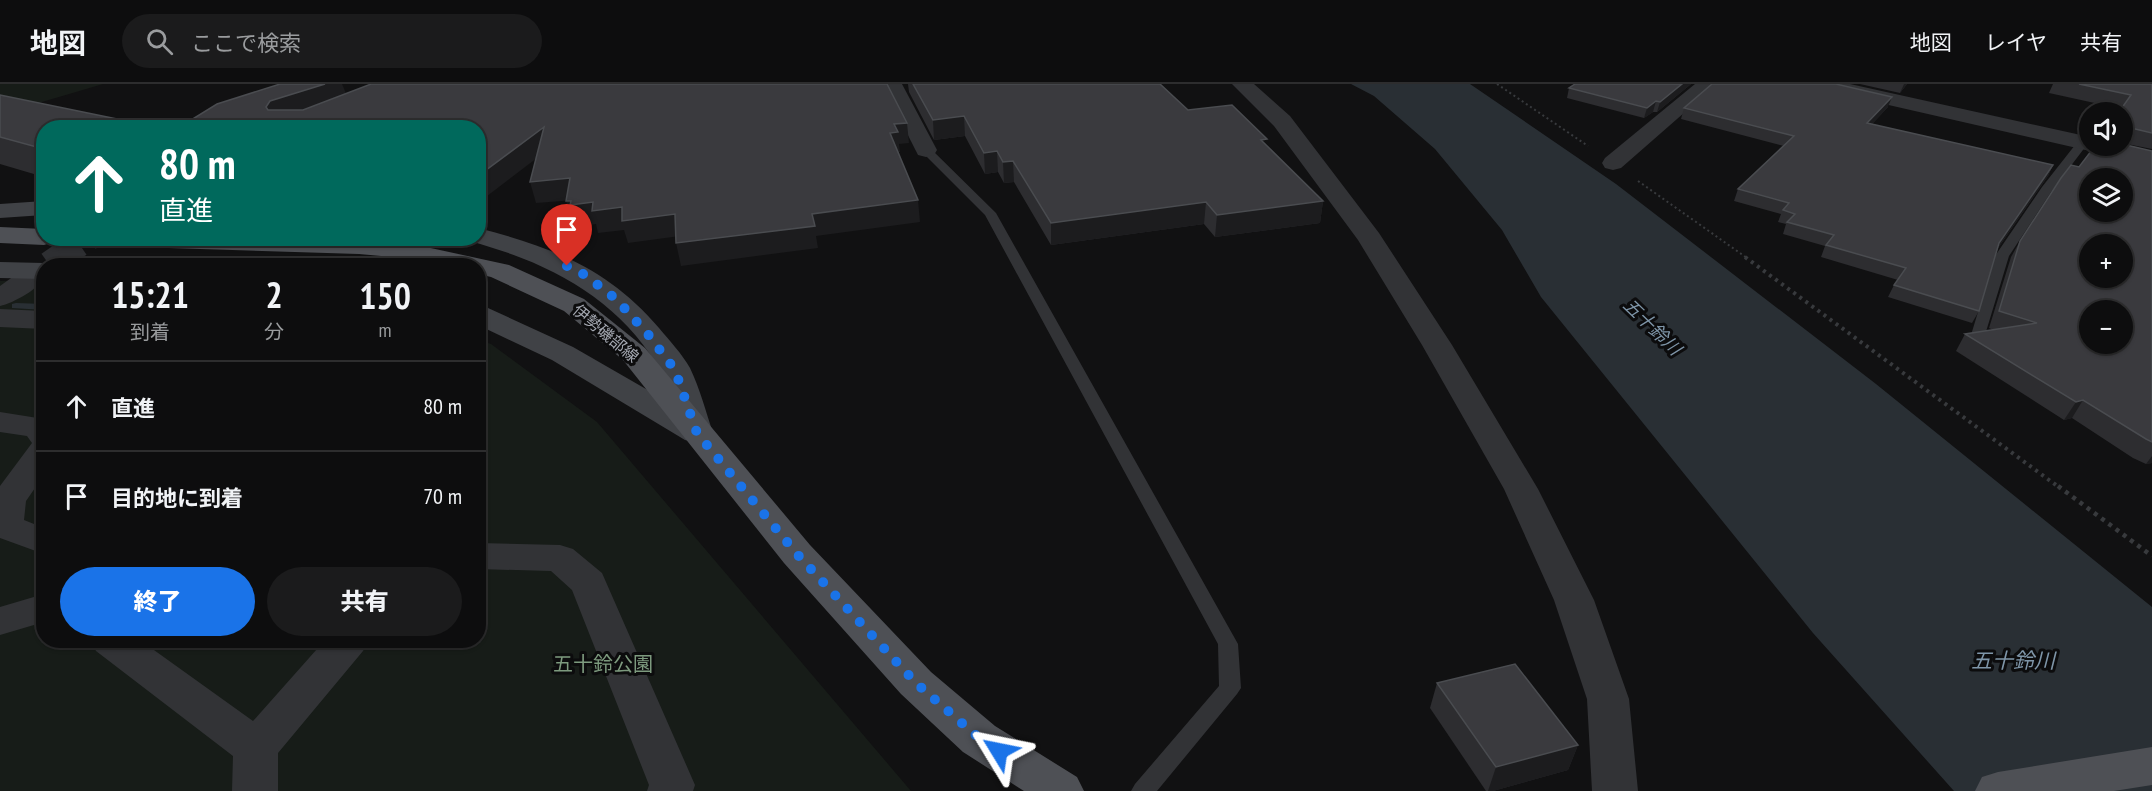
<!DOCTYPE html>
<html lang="ja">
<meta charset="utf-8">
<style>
:root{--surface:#0d0d0e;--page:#1b1b1c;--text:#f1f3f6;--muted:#9a9c9e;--line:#2d2d2e;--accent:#1a73e8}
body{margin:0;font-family:"PT Sans Narrow","Noto Sans JP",sans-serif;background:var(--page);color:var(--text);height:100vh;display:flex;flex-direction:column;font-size:22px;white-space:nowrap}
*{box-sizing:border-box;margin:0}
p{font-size:20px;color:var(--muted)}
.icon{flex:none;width:33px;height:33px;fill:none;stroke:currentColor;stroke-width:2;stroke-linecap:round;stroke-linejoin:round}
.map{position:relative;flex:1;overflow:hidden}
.details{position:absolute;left:36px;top:174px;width:450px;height:390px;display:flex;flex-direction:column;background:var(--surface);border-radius:24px;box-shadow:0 2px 4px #0004,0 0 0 2px var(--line)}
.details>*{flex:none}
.hud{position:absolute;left:36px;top:36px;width:450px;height:126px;border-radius:24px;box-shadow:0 2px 4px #0004,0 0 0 2px var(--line);background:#00695c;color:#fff;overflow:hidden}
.tools{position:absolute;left:2079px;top:18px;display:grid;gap:12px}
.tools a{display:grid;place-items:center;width:54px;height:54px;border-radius:50%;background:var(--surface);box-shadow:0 2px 4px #0004,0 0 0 2px var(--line);font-size:30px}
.pin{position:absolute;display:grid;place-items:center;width:51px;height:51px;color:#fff;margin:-62px -26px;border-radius:50% 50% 50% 0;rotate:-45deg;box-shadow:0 0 6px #0007}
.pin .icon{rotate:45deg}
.me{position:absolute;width:66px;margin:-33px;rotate:305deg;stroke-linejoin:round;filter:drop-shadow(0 0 4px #0008)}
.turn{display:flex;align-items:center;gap:21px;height:126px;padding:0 24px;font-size:27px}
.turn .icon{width:78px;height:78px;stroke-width:2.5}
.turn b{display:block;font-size:42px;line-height:51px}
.eta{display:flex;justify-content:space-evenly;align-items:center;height:102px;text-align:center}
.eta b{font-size:36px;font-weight:800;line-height:42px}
.primary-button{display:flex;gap:12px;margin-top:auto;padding:12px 24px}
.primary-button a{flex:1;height:69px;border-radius:36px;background:var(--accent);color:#fff;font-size:24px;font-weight:800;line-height:69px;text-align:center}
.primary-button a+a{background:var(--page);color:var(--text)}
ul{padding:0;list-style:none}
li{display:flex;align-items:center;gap:18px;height:90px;padding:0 24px;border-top:2px solid var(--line)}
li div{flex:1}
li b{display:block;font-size:22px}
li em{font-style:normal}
header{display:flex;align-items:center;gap:36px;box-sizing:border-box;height:84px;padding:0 30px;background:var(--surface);border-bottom:2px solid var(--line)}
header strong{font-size:28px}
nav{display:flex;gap:33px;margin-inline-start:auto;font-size:21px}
.search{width:420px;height:54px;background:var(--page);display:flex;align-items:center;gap:15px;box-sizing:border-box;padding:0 21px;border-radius:33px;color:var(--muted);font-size:22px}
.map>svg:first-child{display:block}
.green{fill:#171c18}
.water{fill:#292f34}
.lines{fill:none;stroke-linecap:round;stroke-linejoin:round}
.stream{fill:#292f34;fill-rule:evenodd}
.street-tunnel-far1{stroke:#2e2f32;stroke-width:23;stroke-dasharray:23 11;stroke-linecap:butt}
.street-tunnel{stroke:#2e2f32;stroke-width:30;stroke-dasharray:30 15;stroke-linecap:butt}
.path-far2{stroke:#383a3d;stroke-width:2;stroke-dasharray:2 3;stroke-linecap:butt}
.path-far1{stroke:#383a3d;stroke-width:4;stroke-dasharray:3 4.5;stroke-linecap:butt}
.path{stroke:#383a3d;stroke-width:4.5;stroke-dasharray:4 5;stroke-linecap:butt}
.lane{fill:#323336;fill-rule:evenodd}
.street{fill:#323336;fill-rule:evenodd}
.secondary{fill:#404246;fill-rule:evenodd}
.primary{fill:#4e5055;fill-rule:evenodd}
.wall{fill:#2d2d30}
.shaded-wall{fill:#1c1c1e}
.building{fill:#3a3a3e;stroke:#4a4c50;stroke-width:1.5;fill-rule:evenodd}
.route{stroke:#1a73e8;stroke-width:10;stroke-dasharray:0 18}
.labels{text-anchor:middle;stroke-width:6;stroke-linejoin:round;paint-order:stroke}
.street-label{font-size:16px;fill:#a4a8b1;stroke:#0c0c0d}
.water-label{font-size:18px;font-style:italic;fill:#7e95a8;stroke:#0c0c0d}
.near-park-label{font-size:20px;fill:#7d9a7e;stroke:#0c0c0d}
.near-water-label{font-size:21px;font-style:italic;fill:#7e95a8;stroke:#0c0c0d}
</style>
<header>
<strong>地図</strong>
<div class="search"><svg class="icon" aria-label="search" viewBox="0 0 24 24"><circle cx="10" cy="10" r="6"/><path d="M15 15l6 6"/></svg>ここで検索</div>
<nav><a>地図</a><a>レイヤ</a><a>共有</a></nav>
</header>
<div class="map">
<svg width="2152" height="707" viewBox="0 0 2152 707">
<rect width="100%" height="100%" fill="#111112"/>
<!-- green -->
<g class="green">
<path d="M0,0H103L25,23L0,14Z"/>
<path d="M43,196L44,556H478L479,256L491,260L597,338L911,707H0V197Z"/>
</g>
<!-- water -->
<path class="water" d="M1351,0H1470L1616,100L1876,300L2152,523V707H1954L1813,549L1541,213L1502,146L1435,65L1374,12Z"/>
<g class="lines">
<!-- stream -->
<path class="stream" d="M16,219L44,220V226L12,224V220Z"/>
<!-- street-tunnel-far1 -->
<path class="street-tunnel-far1" d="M61,174L91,154"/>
<!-- street-tunnel -->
<path class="street-tunnel" d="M50,182L63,173"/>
<!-- path-far2 -->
<g class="path-far2">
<path d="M1497,0L1588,62"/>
<path d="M1638,97L1747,174"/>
</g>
<!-- path-far1 -->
<path class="path-far1" d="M1745,173L2060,404"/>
<!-- path -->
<path class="path" d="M2058,402L2152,472"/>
<!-- lane -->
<g class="lane">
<path d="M2083,55L2089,58L2051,108L2009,172L1985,251L1978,255L1973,254L1971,251L1995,172L2042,103L2079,56Z"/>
<path d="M926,63L930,64L996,129L1238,560L1241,604L1237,610L1157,707H1131L1135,700L1219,602L1218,560L985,131L920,66Z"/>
</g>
<!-- street -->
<g class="street">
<path d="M882,0H902L937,66L934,71L926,73L918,71Z"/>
<path d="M1232,0H1254L1290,32L1379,149L1452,261L1538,405L1594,516L1629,615L1638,707H1592L1587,615L1554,516L1504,405L1422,261L1358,156L1274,42Z"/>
<path d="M1695,0H1717L1621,84L1613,86L1605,84L1602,79L1605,74Z"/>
<path d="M1813,0H1850L2090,53V62H2100L2098,65L2090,67L1823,6L1816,4Z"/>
<path d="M31,185L41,187L44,192C40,205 13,219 0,222V202L21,187Z"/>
<path d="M0,225L44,227V245L0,243Z"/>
<path d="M0,328L44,335V391L26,417L24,436L44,444V470L0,454V402L32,359L27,352L0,348Z"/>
<path d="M478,459L560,461L573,465L602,489L695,701L693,707H647L649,701L572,506L551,487L478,485Z"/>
<path d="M44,510V538L0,551V523Z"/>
<path d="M90,556H140L253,637L325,556H369L363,567L278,669V707H232L233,672L96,567Z"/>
</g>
<!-- secondary -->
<g class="secondary">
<path d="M44,117V131L0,134V120Z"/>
<path d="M478,144C552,163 609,185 659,244C670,257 682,270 690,284C700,305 706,328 713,349L709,356L697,359L685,356L552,276L478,241V222L488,224L573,263L672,320C668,307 664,292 657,281C615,212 545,177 469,157L467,154H478Z"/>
<path d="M0,178L44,179L54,182H44V195L0,194Z"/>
</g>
<!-- primary -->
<g class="primary">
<path d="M0,143L44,145V154H56L53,158L44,161L0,159Z"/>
<path d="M93,154H362L403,158L509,181L584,215L645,264L810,461L931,588L995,642L1077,693L1084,707H1024L963,668L901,610L784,479L623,276L564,227L491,193L478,190V182H438L403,174L359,170L105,162L96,159Z"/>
<path d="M2152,663V701L2114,707H1975L1982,693L1998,688Z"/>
</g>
</g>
<!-- wall -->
<g class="wall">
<path d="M908,0H1160L1188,26L1266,61L1323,117L1320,139L1215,153L1204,140L1051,161L1014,98L1004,99L998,88L985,90L965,52L934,56L909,8Z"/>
<path d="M1575,0H1691L1657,28H1653L1644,34L1567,14L1569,4Z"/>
<path d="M1860,0H1907L1900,9Z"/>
<path d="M2053,0H2152V65L2122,59V25L2049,9Z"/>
<path d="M0,11L44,44V93L0,80Z"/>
<path d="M1888,23L1872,40L2053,81L2048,92L1998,164L1979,227L1972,239L1888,213L1894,201L1898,196L1821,173L1825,162L1783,150L1786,140L1778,138L1781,130L1734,117L1738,105L1784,62L1681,35L1684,24Z"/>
<path d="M2152,67V379L2146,380L2133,374L2072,334L2064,336L1956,267L1965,250L1993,246L1989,244L2011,173L2020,157L2079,83Z"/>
<path d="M1437,599L1578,661L1568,686L1493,707H1486L1430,624Z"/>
</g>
<!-- shaded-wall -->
<g class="shaded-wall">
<path d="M325,0H342L348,14L278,37L266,23L270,17Z"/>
<path d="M1682,0H1691L1657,28L1660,18Z"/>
<path d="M1904,0H1907L1900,9Z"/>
<path d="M1892,13L1888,23L1863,50L1867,39Z"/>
<path d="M1656,17L1653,28L1644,34L1647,24Z"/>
<path d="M964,32L965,52L934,56L933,36Z"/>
<path d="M907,39L909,59L899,60L900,68L892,69L890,49L894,40Z"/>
<path d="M544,43L550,64L478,119V92Z"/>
<path d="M997,67L998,88L985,90L984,69Z"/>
<path d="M1013,77L1014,98L1004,99L1003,78Z"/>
<path d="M2053,81L2048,92L1993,171L1999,159Z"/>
<path d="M570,94L575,116L536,119L530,98Z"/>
<path d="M918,116L920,138L816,152L818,164L681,182L676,159L812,130Z"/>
<path d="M566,117L593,118L622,123L675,130L680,152L628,159L624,146L598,149L596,140L576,143L575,139H573Z"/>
<path d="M1323,117L1320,139L1215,153L1217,131Z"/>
<path d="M1206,118L1204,140L1051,161V139Z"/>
<path d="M2083,316L2072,334L2064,336L2076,318Z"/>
<path d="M2152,372V379L2146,380Z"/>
<path d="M1578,661L1568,686L1493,707H1488L1496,683Z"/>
</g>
<!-- building -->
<g class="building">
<path d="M280,0H325L270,17L266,23L268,26H303L371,0H887L907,39L894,40L898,48L890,49L918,116L812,130L815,142L676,159L675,130L622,137V123L592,127L593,118L570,121L571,117H566L570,94L530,98L544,43L478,92V44H178L217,20Z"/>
<path d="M913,0H1160L1188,26L1232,21L1267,55L1261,56L1323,117L1217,131L1206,118L1051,139L1013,77L1003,78L997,67L984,69L964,32L933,36Z"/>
<path d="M1575,0H1682L1660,18L1656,17L1647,24L1569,4Z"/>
<path d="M1712,0H1836L1892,13L1867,39L2053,81L1999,159L1979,227L1894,201L1906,184L1826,161L1834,151L1787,138L1795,130L1783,126L1789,119L1738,105L1794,52L1684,24Z"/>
<path d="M2079,0H2152V49L2131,44L2122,45V28H2119L2131,11Z"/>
<path d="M0,11L161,44H44V65L0,53Z"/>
<path d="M2122,60L2152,67V358L2146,355L2083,316L2076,318L1965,250L2037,239L1999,227L2020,157L2061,94L2071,81L2079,83L2095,62H2122ZM2090,94H2122V128H2090ZM2090,160H2122V194H2090ZM2090,226H2122V260H2090Z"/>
<path d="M1515,580L1578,661L1496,683L1437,599Z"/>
</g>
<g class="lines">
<!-- route -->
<path class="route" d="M567,182L585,191L616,215L647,249L675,286L697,349L797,470L916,599L979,654L999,667"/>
</g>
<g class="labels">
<!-- street labels -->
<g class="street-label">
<text transform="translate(606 249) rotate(40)" y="6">伊勢磯部線</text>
</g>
<!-- water labels -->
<g class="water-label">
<text transform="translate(1652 243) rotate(44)" y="6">五十鈴川</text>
</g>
<!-- near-park labels -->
<g class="near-park-label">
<text x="603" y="587">五十鈴公園</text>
</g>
<!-- near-water labels -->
<g class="near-water-label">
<text x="2013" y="584">五十鈴川</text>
</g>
</g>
</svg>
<div class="tools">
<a><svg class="icon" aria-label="sound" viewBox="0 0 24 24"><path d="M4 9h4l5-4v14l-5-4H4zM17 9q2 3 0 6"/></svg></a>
<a><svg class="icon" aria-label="layers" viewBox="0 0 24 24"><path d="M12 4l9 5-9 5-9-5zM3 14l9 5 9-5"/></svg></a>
<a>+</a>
<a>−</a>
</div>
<div class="pin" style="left:567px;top:182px;background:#d93025"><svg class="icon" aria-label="arrive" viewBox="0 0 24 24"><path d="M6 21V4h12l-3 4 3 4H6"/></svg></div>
<svg class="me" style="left:999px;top:667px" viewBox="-20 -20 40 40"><path d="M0-17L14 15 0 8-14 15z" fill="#1a73e8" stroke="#fff" stroke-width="4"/></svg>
<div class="hud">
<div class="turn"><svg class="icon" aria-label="ahead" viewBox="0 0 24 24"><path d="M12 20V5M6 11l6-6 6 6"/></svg><div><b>80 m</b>直進</div></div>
</div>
<section class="details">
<div class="eta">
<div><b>15:21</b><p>到着</p></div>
<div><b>2</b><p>分</p></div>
<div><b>150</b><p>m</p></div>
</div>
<ul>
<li><svg class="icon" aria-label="ahead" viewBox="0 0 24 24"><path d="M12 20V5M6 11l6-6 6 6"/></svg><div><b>直進</b></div><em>80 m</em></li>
<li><svg class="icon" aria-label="arrive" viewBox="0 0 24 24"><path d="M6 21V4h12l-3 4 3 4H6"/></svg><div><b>目的地に到着</b></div><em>70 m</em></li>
</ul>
<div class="primary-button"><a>終了</a><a>共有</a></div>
</section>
</div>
